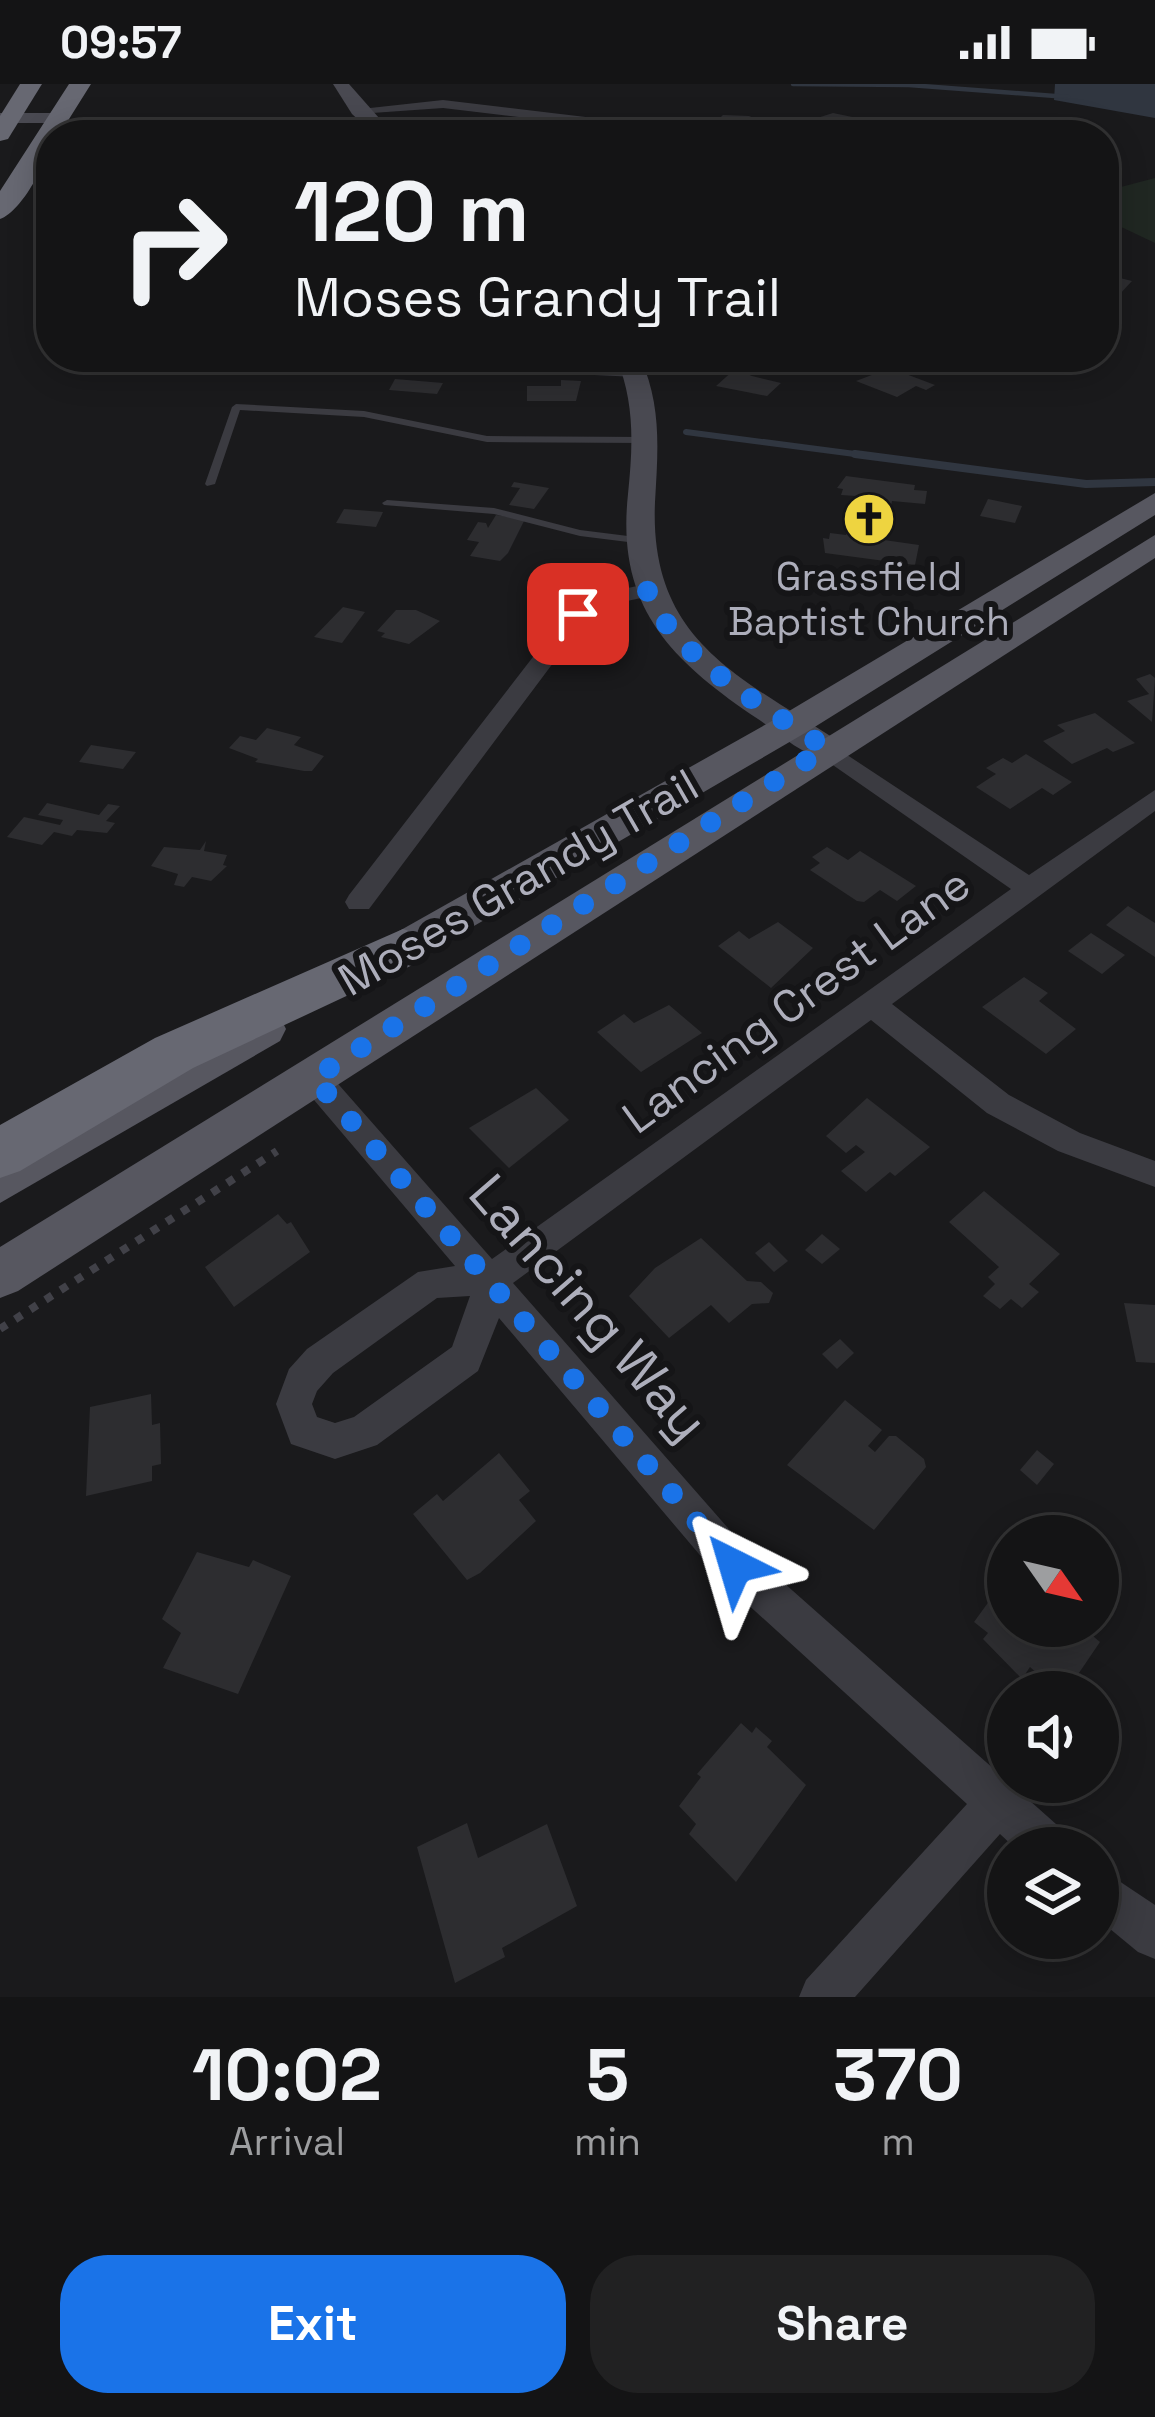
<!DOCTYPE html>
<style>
:root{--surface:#141415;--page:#212122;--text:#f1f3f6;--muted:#9d9ea0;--line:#333334;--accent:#1a73e8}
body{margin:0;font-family:"Space Grotesk",sans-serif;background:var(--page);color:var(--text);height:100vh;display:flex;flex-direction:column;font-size:45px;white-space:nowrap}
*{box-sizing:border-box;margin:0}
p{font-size:39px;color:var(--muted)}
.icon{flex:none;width:66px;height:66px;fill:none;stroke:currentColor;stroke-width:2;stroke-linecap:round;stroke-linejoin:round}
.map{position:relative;height:1913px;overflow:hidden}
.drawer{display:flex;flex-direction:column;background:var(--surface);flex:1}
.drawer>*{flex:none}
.banner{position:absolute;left:36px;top:36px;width:1083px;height:252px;border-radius:48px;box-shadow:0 6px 30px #0003,0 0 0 3px var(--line);background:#141415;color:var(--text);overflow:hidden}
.needle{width:78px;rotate:124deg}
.fabs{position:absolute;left:987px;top:1431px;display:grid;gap:24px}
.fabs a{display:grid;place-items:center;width:132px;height:132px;border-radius:50%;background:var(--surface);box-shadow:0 6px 30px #0003,0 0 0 3px var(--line);font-size:60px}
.pin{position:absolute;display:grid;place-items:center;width:102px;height:102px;color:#fff;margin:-51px;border-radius:24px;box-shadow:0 6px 18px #0006}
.me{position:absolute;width:132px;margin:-66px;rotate:320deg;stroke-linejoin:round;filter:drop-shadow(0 0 9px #0008)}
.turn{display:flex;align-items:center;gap:42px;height:252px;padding:0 60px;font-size:54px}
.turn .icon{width:156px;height:156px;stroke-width:2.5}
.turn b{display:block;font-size:84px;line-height:102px}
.eta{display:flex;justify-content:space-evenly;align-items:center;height:204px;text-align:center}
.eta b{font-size:72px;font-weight:600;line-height:84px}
.button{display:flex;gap:24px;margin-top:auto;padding:24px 60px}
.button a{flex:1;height:138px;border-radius:48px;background:var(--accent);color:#fff;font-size:48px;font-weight:600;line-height:138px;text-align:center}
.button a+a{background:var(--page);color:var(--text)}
.status{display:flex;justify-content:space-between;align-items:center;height:84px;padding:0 60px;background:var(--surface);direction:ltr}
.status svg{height:33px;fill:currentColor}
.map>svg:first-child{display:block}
.green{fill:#202722}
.water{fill:#303640}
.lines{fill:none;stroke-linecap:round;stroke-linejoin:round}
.stream-far2{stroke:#303640;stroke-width:4.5}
.stream-far1{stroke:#303640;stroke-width:6}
.stream{stroke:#303640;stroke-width:8}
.building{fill:#2d2d30}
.path{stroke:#414148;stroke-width:8;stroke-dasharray:8 10;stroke-linecap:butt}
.lane{fill:#3b3b41;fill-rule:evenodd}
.street{fill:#3b3b41;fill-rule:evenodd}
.secondary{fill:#494951;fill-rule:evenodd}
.primary{fill:#575760;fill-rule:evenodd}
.highway{fill:#676872;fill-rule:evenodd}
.route{stroke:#1a73e8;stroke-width:21;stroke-dasharray:0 37.8}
.labels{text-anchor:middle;stroke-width:12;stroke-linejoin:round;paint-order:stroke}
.far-poi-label{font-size:39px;fill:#adaebb;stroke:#151517}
.street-label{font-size:45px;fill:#adaebb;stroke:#151517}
.near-street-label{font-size:54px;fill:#adaebb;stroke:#151517}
</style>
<div class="status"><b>09:57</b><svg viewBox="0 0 49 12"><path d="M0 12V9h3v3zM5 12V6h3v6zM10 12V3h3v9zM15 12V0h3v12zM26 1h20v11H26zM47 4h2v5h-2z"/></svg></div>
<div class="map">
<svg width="1155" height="1913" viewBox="0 0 1155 1913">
<rect width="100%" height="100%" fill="#1a1a1c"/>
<!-- green -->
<path class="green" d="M1155,94V159L1117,141L1104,121L1117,104Z"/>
<!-- water -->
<path class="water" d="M1055,0H1155V34L1054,16Z"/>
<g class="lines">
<!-- stream-far2 -->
<path class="stream-far2" d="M793,0L909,1L1068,13"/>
<!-- stream-far1 -->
<path class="stream-far1" d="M686,348L878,373"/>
<!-- stream -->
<path class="stream" d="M855,370L1086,400L1155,398"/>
</g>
<!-- building -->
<g class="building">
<path d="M833,29L857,34L839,43L811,36Z"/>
<path d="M723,31L749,32L756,35L747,45L713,41Z"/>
<path d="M438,34H452L469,35L460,46L453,47L431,42Z"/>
<path d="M1104,190L1132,197L1118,212L1104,209Z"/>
<path d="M890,284L935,301L926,306L916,302L897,313L856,297Z"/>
<path d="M735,285L752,292L781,299L767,312L716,302Z"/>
<path d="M395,295L443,299L437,310L389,306Z"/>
<path d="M561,296L581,297L576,317H527V302H561Z"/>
<path d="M846,392L915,401L914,406L927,407L925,420L892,417L884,456L919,461L915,481L825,469L823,454L829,455L830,449L846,451L856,412L841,411L843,405L837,404Z"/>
<path d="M514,398L549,404L534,425L509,421L520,404L511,403Z"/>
<path d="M988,415L1022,422L1015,439L980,432Z"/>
<path d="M344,425L383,428L376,443L336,439Z"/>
<path d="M496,431L525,435L508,469L500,477L470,472L479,458L467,456L478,438L486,439L488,444Z"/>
<path d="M343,523L365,528L342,559L314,553Z"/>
<path d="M396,526H416L440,537L409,560L381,553L385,549L377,547Z"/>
<path d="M1150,590L1155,594L1152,638L1127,617L1149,610L1136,595Z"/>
<path d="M1095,629L1135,659L1113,668L1107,664L1072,680L1043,657L1065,647L1057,641Z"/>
<path d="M267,644L301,653L294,661L324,672L312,687H304L255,678L258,675L229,664L240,652L256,656Z"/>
<path d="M91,661L136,668L123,685L79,678Z"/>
<path d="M1026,670L1072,698L1053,711L1042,704L1010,725L976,703L996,690L986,684L1003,674L1012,679Z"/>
<path d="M47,719L99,731L108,720L120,722L106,737L115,739L107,749L77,746L72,752L54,748L42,761L7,753L24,733L60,741L63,736L38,731Z"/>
<path d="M206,757L204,767L227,771L223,781L227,782L211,797L192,793L184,803L174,801L178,790L151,782L164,763L200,766Z"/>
<path d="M827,763L848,776L860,767L916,802L897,817L880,806L864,818L857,817L810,786L820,779L812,773Z"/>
<path d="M1128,822L1155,839V873L1106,841Z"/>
<path d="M778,838L813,864L771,904L718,862L739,847L749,855Z"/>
<path d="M1091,849L1125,871L1102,890L1068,867Z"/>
<path d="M1024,893L1048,909L1039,917L1076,945L1046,970L982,923Z"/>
<path d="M669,921L702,949L641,988L597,948L624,930L634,939Z"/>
<path d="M536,1004L569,1036L509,1084L469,1044Z"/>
<path d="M867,1014L930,1063L895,1092L890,1088L866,1108L841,1087L865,1068L856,1061L846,1069L826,1052Z"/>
<path d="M984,1107L1060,1170L1029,1200L1039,1208L1022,1224L1011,1215L1000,1225L983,1212L995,1200L988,1193L999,1183L949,1138Z"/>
<path d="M278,1130L287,1140L291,1138L310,1168L234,1223L205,1183Z"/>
<path d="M822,1150L840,1165L822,1180L805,1166Z"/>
<path d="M701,1154L747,1197L761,1198L773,1209L769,1219L752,1220L729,1239L711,1221L669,1254L629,1212L655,1184Z"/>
<path d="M769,1158L788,1177L774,1188L755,1169Z"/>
<path d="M1124,1219L1155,1221V1279L1136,1278Z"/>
<path d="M840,1255L854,1269L837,1285L822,1270Z"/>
<path d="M151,1310L152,1341L160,1339L161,1380L152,1382V1397L86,1412L90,1323Z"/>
<path d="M845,1316L882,1346L868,1362L875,1368L889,1352H896L924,1375L926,1383L874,1446L787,1381Z"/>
<path d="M1037,1366L1054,1380L1037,1401L1020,1386Z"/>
<path d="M499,1369L530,1407L519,1416L536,1437L480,1489L467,1496L413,1430L437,1410L443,1417Z"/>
<path d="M197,1468L249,1483L253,1476L291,1492L238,1610L163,1584L181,1549L162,1535Z"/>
<path d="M1008,1492V1542H1081L1100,1558L1066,1608H1058L1030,1583L1022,1595L983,1555L988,1549L974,1538L995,1509L990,1504L997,1494L1002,1499Z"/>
<path d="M741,1639L752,1649L756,1643L772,1657L767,1663L806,1701L736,1798L689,1750L696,1740L679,1722L701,1693L697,1690Z"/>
<path d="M467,1739L478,1774L547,1740L577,1822L502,1864L505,1873L455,1899L417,1763Z"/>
</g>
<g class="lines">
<!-- path -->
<path class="path" d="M0,1245L277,1067"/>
<!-- lane -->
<g class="lane">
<path d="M502,274L513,282L636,287L640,290L636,293L511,287L499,279L498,277Z"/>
<path d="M236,320L364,327L487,352L645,353L650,356L645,359L487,358L364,333L240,326L215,400L207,402L205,400L232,323Z"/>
<path d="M387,416L494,424L580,446L636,453L641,456L636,459L580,452L494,430L384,421L382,419Z"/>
</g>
<!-- street -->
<g class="street">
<path d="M443,16L703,47L709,51H671L443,24L358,30L352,26Z"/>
<path d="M898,39L908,42L899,51H885Z"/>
<path d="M647,500L655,501V511L604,522L586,535L369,825H349L345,818L349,811L570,525L589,512Z"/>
<path d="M826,657L1029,791L1155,706V727L892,920L1009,1011L1080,1049L1155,1077V1103L1058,1067L987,1029L871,936L513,1199L749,1468L1065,1748L1072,1764H1015L1000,1750L855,1913H799L806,1896L967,1720L721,1496L499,1234L478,1287L377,1361L335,1375L291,1360L276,1320L289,1285L307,1265L418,1188L455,1182L303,1003L299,994L303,985H325L492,1175L1011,805L817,670L814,665ZM470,1212L452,1263L354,1333L335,1339L317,1333L312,1320L317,1307L333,1289L437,1214Z"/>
<path d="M1098,1783L1155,1821V1875L1138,1868L1098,1835Z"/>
</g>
<!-- secondary -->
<g class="secondary">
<path d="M333,0H349L394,51H375L352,30Z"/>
<path d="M0,29H58L67,34L58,39H0Z"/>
<path d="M616,273H640C662,322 658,366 655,418C649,556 737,591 838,657L843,665L838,673C809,680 781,650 758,635C669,575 616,522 628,410C633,361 635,319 616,273Z"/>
</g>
<!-- primary -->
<g class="primary">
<path d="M1155,409V431L805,649L383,895L368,900L353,895L347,884L353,873L779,633Z"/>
<path d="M1155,451V474L18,1207L0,1214V1163Z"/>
<path d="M264,928L280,933L286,945L280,957L0,1119V1073Z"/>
</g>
<!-- highway -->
<g class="highway">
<path d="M20,0H42L8,55L0,57V32Z"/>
<path d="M69,0H91L59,51H51C51,73 22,128 0,135V107Z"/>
<path d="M403,845L421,851L428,864L421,877L193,984L20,1087L0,1094V1041L155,954Z"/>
</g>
</g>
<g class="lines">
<!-- route -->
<path class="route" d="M578,530L597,517L647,506C674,574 768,624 826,664L314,994L735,1482"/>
</g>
<!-- icons -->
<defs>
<g id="church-disc" transform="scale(2.7)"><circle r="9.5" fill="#eed440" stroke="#151517"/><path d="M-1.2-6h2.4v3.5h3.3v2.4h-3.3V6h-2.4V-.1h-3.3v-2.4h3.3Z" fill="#111"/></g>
</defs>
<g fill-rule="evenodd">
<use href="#church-disc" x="869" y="435"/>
</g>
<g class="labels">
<!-- far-poi labels -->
<g class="far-poi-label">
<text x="869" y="506">Grassfield<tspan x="869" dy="45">Baptist Church</tspan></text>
</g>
<!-- street labels -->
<g class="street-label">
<text transform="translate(518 798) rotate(-30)" y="16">Moses Grandy Trail</text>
<text transform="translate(796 916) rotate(-36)" y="16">Lancing Crest Lane</text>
</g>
<!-- near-street labels -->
<g class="near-street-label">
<text transform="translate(589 1223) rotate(49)" y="19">Lancing Way</text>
</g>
</g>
</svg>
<div class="fabs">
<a><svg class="needle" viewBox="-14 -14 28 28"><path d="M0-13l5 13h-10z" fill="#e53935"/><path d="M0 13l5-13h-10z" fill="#9d9ea0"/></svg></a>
<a><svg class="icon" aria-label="sound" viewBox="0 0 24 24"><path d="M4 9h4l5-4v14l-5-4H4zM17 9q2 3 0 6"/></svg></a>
<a><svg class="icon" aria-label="layers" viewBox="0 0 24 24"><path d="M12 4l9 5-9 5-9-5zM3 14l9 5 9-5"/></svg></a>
</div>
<div class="pin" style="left:578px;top:530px;background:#d93025"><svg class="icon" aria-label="arrive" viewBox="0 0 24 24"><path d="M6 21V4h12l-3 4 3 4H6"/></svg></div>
<svg class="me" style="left:735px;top:1482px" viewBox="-20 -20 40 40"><path d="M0-17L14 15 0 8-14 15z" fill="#1a73e8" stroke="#fff" stroke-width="4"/></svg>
<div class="banner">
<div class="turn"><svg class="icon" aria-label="right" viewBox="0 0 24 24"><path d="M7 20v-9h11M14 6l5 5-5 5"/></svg><div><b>120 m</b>Moses Grandy Trail</div></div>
</div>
</div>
<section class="drawer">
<div class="eta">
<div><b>10:02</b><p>Arrival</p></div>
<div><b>5</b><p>min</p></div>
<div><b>370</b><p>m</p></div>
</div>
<div class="button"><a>Exit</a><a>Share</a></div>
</section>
